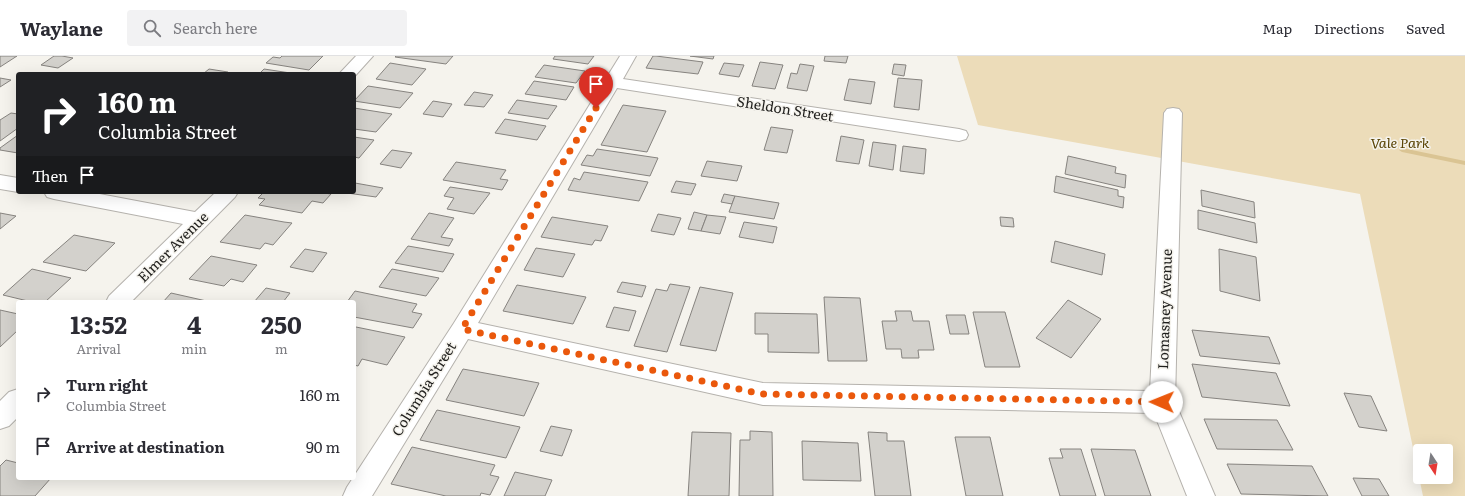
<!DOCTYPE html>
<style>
:root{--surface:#fff;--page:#f2f2f3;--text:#2b2b33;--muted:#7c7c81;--line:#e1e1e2}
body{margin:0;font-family:Literata,serif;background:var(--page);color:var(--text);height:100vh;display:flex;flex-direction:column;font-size:15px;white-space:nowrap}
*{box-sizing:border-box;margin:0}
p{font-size:13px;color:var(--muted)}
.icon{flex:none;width:22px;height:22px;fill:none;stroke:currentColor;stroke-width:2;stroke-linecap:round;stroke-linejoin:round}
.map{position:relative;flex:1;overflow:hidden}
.sheet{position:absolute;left:16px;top:244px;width:340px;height:180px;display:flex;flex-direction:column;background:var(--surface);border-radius:4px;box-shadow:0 4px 16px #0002}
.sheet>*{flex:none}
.banner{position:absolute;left:16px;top:16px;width:340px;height:122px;border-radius:4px;box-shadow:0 4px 16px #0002;background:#202124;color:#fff;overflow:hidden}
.needle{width:26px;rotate:168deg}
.tools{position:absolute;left:1413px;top:388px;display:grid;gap:8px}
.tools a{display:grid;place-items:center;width:40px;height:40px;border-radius:4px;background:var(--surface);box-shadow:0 4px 16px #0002;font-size:20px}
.pin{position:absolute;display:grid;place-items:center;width:34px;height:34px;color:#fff;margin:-41px -17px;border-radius:50% 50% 50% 0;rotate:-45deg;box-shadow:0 0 4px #0007}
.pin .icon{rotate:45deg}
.me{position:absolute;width:44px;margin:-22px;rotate:271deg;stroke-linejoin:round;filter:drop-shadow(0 0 3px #0008)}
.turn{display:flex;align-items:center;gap:14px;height:84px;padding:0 16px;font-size:18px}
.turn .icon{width:52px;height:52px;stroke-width:2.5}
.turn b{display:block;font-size:28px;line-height:34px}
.then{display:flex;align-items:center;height:38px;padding:0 16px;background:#0003;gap:8px;font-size:15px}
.eta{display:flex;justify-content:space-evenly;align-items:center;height:68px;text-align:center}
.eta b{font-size:24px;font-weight:700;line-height:28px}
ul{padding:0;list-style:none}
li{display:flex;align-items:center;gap:12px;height:52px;padding:0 16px}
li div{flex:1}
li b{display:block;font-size:15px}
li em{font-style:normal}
header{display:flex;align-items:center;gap:24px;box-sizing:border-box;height:56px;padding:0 20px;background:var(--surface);border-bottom:1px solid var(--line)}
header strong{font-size:19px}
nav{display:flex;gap:22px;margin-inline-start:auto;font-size:14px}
.search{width:280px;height:36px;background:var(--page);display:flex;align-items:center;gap:10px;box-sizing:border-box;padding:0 14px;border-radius:4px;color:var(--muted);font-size:15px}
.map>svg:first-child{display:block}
.green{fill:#ecdcb9;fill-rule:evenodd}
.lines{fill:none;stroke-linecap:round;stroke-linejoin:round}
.stream{fill:#dac493;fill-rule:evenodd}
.building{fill:#d3d1cc;stroke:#86837f}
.minor-casing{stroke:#b5b2ad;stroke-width:2}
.minor{fill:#fff;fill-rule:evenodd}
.route{stroke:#ea580c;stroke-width:7;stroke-dasharray:0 12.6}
.labels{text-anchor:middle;stroke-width:3;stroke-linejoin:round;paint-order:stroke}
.street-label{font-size:14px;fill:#1f1e1c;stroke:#f5f3ed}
.park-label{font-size:14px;font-style:italic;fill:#594304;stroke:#f5f3ed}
</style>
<header>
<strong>Waylane</strong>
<div class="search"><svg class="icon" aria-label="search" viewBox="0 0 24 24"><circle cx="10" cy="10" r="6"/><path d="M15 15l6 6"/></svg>Search here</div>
<nav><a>Map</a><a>Directions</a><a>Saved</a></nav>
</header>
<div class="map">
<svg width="1465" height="440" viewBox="0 0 1465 440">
<rect width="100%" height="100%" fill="#f5f3ed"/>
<!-- green -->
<path class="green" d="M957,0H1465V440H1423L1360,138L978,69ZM1420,395H1446V421H1420Z"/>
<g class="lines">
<!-- stream -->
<path class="stream" d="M1400,92H1402L1465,105V109L1402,96L1399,94Z"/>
</g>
<!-- building -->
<g class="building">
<path d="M0,0H17L0,11Z"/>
<path d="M54,0H62L73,2L58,12L41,9Z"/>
<path d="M282,0H323L309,14L266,7L273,1L280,2Z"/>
<path d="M396,0H453L446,8L395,1Z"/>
<path d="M555,0H594L588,8L553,3Z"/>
<path d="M653,0H656L703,6L698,18L646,12Z"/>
<path d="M690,0H714L713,3Z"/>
<path d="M825,0H848L846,7L824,5Z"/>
<path d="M760,6L783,9L775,33L752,30Z"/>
<path d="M390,7L426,13L412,29L376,23Z"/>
<path d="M724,7L744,9L739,21L719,18Z"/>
<path d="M800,8L814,10L807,35L787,32L791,17L797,18Z"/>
<path d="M894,8L906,9L904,20L892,18Z"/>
<path d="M544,9L585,15L576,27L535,21Z"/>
<path d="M209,13L228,16L226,18H203Z"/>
<path d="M264,13L297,18H259Z"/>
<path d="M0,22L11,24L0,31Z"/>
<path d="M898,22L922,24L919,54L894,51Z"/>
<path d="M849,23L875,26L871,48L844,44Z"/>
<path d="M534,25L574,31L566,44L525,38Z"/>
<path d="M368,30L413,37L400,52L354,45Z"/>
<path d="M474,36L493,39L484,51L464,49Z"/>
<path d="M517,44L557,50L548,63L508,57Z"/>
<path d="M433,45L452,48L443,61L423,58Z"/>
<path d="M623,49L666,55L647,96L601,89Z"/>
<path d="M354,52L392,58L376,76L354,73Z"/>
<path d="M11,57L18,58V72L0,85V64Z"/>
<path d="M505,63L546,70L537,84L495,77Z"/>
<path d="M771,71L793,74L787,97L764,94Z"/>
<path d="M18,79V97L0,94V92Z"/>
<path d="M841,80L864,84L859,108L836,105Z"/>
<path d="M354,81L374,84L359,102L354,101Z"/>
<path d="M873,86L896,89L893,114L869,110Z"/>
<path d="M903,90L926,93L924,118L900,115Z"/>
<path d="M597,93L658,102L650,120L581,109L587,99L593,100Z"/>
<path d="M392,94L412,97L401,112L380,108Z"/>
<path d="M1068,100L1116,111L1115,117L1126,119L1125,132L1065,118Z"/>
<path d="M707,105L742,110L737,125L701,120Z"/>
<path d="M456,106L506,114L500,123L508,124L502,134L443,124Z"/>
<path d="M584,116L648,126L639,145L568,134L574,122L580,124Z"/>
<path d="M1056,120L1118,134V140L1124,141L1123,152L1054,136Z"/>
<path d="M676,125L696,128L691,139L671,136Z"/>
<path d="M355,127L383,132L376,141L347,137L354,136Z"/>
<path d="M450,131L490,137L474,158L447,153L454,142L444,140Z"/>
<path d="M1201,134L1254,146L1255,162L1202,150Z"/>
<path d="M264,136H317L331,138L323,147L312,145L302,157L259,149L265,143L258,142Z"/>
<path d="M724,138L735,140L732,148L721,146Z"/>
<path d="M735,140L779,147L774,163L729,156Z"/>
<path d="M1198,154L1255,167L1257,187L1198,173Z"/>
<path d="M694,156L707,159L701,175L688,173Z"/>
<path d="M0,157L16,160L0,173Z"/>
<path d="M429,157L454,162L441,181L453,183L449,190L411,183Z"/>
<path d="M658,158L681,162L674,179L651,175Z"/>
<path d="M245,159L284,166L292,167L273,189L265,187L260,193L220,186Z"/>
<path d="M707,159L726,161L720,178L701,175Z"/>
<path d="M552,161L602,169L608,170L601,185L595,184L592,189L541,181Z"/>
<path d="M1000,161L1013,162L1014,171L1001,170Z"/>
<path d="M744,166L777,171L773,187L739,181Z"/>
<path d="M74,179L115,187L86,215L43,206Z"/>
<path d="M1055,185L1105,198L1102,219L1051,206Z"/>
<path d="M408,190L454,198L443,216L395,207Z"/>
<path d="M536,192L575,198L563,221L524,214Z"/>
<path d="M305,193L327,197L313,216L290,211Z"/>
<path d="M1219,193L1256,201L1260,245L1220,235Z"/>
<path d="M211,200L257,209L243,226L231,223L224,230L189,223Z"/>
<path d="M32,213L71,222L45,246H32L3,239Z"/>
<path d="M392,213L439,222L426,240L379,231Z"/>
<path d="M622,226L646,230L642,241L617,236Z"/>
<path d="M670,228L690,231L667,296L634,290L656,233L667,235Z"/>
<path d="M517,229L586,241L573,268L503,255Z"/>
<path d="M700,231L733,237L716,295L680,289Z"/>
<path d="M266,232L290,237L283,246H254Z"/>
<path d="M355,235L417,248L412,256L422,258L413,272L354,261V246H347Z"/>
<path d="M171,237L211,246H163Z"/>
<path d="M824,241L860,242L867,305H828Z"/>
<path d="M1068,244L1101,263L1071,302L1036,282Z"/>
<path d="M614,251L636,255L629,275L606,271Z"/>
<path d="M0,254L18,258V274L0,291Z"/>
<path d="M895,255H911L913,265H929L934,294H918L919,302H902L901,293H886L882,265H897Z"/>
<path d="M973,256H1005L1020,311H985Z"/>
<path d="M755,257L817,258L819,297L768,296V278H755Z"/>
<path d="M946,259H965L969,278H950Z"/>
<path d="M356,271L405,281L387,309L362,303L358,310L354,309V273Z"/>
<path d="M1192,274L1269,281L1280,308L1200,300Z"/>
<path d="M1192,308L1276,317L1290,350L1202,341Z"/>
<path d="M463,313L539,327L524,360L446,344Z"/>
<path d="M1344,337L1371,340L1387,375L1359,371Z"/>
<path d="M437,354L520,371L506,402L420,384Z"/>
<path d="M1204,363L1277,364L1293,394L1217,393Z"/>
<path d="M551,370L572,374L562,400L540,395Z"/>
<path d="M750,375L772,376L773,440H739L740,384H750Z"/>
<path d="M692,376L731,377L729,440H688Z"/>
<path d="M868,376L887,377V385H904L911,440H875Z"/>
<path d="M955,381H990L1003,440H966Z"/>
<path d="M802,385L858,387L861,425L803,424Z"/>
<path d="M412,391L495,409L490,419L499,421L490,439L481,437L480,440H446L391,428Z"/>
<path d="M1060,393H1081L1096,440H1060L1049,402H1063Z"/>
<path d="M1091,393L1135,394L1151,440H1105Z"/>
<path d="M6,404L18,407V422H51L35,440H0V410Z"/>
<path d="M1227,408L1312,410L1328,440L1241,438Z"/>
<path d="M515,416L552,424L545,440H504Z"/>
<path d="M1353,422L1379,423L1389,440H1362Z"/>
</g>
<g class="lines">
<!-- minor casing -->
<g class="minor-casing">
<g id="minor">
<path d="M356,0H373L354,21V18H339Z"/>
<path d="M620,0H636L623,23L959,73L966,75L968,79L966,83L959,85L617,32L478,267L763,327L1150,335L1164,57L1167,53L1173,52L1179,53L1182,57L1175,346L1215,440H1187L1154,357L763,349L468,283L372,440H343L347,431L454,267Z"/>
<path d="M0,119L18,122V136L0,133Z"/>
<path d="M44,136H89L195,156L216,136H238L235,141L131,246H106L109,240L183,168L54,143L47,141Z"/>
<path d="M18,333V361L9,370L0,373V345L9,336Z"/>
</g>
</g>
<!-- minor -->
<use href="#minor" class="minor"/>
</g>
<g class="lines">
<!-- route -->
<path class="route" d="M596,52L462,273L762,338L1162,346"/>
</g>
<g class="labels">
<!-- street labels -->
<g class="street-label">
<text transform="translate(785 53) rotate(9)" y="5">Sheldon Street</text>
<text transform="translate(173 191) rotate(-45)" y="5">Elmer Avenue</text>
<text transform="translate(1165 253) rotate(-88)" y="5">Lomasney Avenue</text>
<text transform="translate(424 333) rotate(-58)" y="5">Columbia Street</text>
</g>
<!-- park labels -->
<g class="park-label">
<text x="1400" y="92">Vale Park</text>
</g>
</g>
</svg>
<div class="tools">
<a><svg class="needle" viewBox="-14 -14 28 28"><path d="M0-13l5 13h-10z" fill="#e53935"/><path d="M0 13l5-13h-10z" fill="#7c7c81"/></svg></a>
</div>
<div class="pin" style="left:596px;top:52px;background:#d93025"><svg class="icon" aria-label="arrive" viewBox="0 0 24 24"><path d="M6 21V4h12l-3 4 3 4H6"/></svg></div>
<svg class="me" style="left:1162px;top:346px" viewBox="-20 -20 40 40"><circle r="19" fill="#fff"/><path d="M0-13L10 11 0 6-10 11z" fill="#ea580c"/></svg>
<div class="banner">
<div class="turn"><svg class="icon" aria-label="right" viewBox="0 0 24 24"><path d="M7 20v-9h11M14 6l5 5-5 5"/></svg><div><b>160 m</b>Columbia Street</div></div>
<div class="then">Then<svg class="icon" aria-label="arrive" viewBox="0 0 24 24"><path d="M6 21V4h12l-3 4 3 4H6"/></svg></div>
</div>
<section class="sheet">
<div class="eta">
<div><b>13:52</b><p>Arrival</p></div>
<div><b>4</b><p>min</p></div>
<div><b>250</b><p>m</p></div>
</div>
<ul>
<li><svg class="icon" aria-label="right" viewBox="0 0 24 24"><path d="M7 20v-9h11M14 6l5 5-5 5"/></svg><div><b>Turn right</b><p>Columbia Street</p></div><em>160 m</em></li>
<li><svg class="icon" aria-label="arrive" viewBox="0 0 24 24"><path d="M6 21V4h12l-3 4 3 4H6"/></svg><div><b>Arrive at destination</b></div><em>90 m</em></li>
</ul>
</section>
</div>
